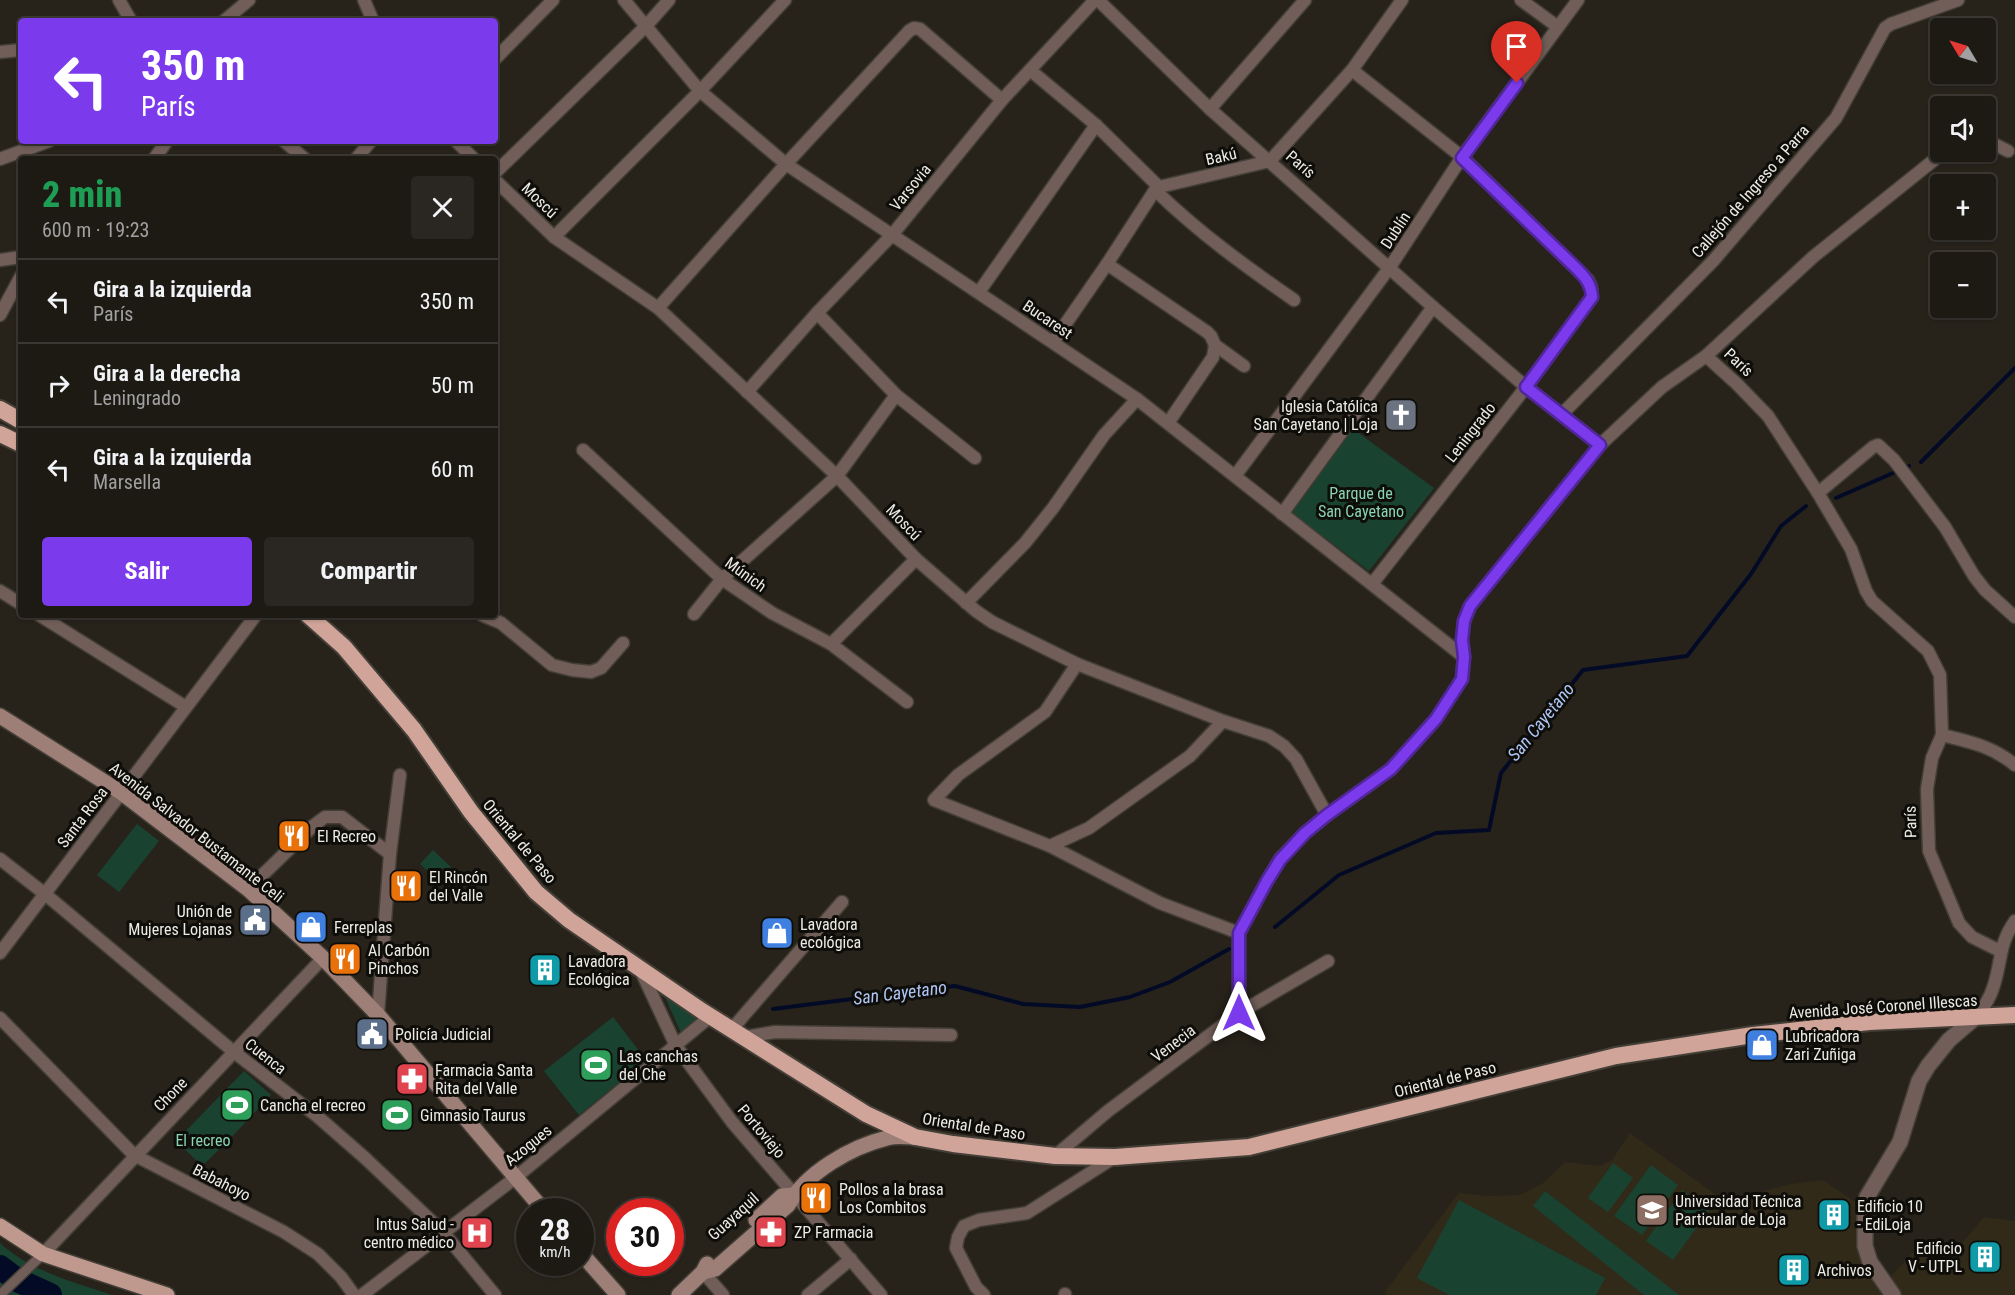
<!DOCTYPE html>
<html lang="es">
<meta charset="utf-8">
<style>
:root{--surface:#1d1a14;--page:#2a2722;--text:#f1f3f6;--muted:#a0a1a0;--line:#3b3834;--accent:#7c3aed}
body{margin:0;font-family:"Roboto Condensed",sans-serif;background:var(--page);color:var(--text);height:100vh;display:flex;flex-direction:column;font-size:22px;white-space:nowrap}
*{box-sizing:border-box;margin:0}
p{font-size:20px;color:var(--muted)}
.icon{flex:none;width:33px;height:33px;fill:none;stroke:currentColor;stroke-width:2;stroke-linecap:round;stroke-linejoin:round}
.map{position:relative;flex:1;overflow:hidden}
.panel{position:absolute;left:18px;top:156px;width:480px;height:462px;display:flex;flex-direction:column;background:var(--surface);border-radius:6px;box-shadow:0 2px 4px #0004,0 0 0 2px var(--line)}
.panel>*{flex:none}
.guide{position:absolute;left:18px;top:18px;width:480px;height:126px;border-radius:6px;box-shadow:0 2px 4px #0004,0 0 0 2px var(--line);background:#7c3aed;color:#fff;overflow:hidden}
.needle{width:39px;rotate:308deg}
.fabs{position:absolute;left:1930px;top:18px;display:grid;gap:12px}
.fabs a{display:grid;place-items:center;width:66px;height:66px;border-radius:6px;background:var(--surface);box-shadow:0 2px 4px #0004,0 0 0 2px var(--line);font-size:30px}
.speed{position:absolute;left:516px;top:1198px;display:flex;gap:12px;font-size:30px;font-weight:700;text-align:center}
.speed>*{display:grid;place-content:center;width:78px;height:78px;border-radius:50%;background:var(--surface);box-shadow:0 2px 4px #0004,0 0 0 2px var(--line);line-height:1}
.speed small{font-size:15px;font-weight:400}
.speed .limit{border:9px solid #d22;background:#fff;color:#111}
.pin{position:absolute;display:grid;place-items:center;width:51px;height:51px;color:#fff;margin:-62px -26px;border-radius:50% 50% 50% 0;rotate:-45deg;box-shadow:0 0 6px #0007}
.pin .icon{rotate:45deg}
.me{position:absolute;width:66px;margin:-33px;rotate:0deg;stroke-linejoin:round;filter:drop-shadow(0 0 4px #0008)}
.turn{display:flex;align-items:center;gap:21px;height:126px;padding:0 24px;font-size:27px}
.turn .icon{width:78px;height:78px;stroke-width:2.5}
.turn b{display:block;font-size:42px;line-height:51px}
.round{display:grid;place-items:center;flex:none;width:63px;height:63px;border-radius:6px;background:var(--page)}
.head{display:flex;align-items:center;justify-content:space-between;height:102px;padding:0 24px}
h1{font-size:36px;font-weight:800;line-height:45px;color:#1e9e55}
.button{display:flex;gap:12px;margin-top:auto;padding:12px 24px}
.button a{flex:1;height:69px;border-radius:6px;background:var(--accent);color:#fff;font-size:24px;font-weight:800;line-height:69px;text-align:center}
.button a+a{background:var(--page);color:var(--text)}
ul{padding:0;list-style:none}
li{display:flex;align-items:center;gap:18px;height:84px;padding:0 24px;border-top:2px solid var(--line)}
li div{flex:1}
li b{display:block;font-size:22px}
li em{font-style:normal}
.map>svg:first-child{display:block}
.education{fill:#312a19}
.green{fill:#194231}
.lines{fill:none;stroke-linecap:round;stroke-linejoin:round}
.stream{stroke:#030a25;stroke-width:4}
.river{stroke:#030a25;stroke-width:24}
.pedestrian-casing{stroke:#433f37;stroke-width:12}
.minor-casing{stroke:#433f37;stroke-width:15}
.tertiary-casing{stroke:#433f37;stroke-width:18}
.secondary-casing{stroke:#433f37;stroke-width:18}
.primary-casing{stroke:#433f37;stroke-width:18}
.trunk-casing{stroke:#433f37;stroke-width:20}
.pedestrian{stroke:#715e59;stroke-width:9}
.minor{stroke:#715e59;stroke-width:12}
.tertiary{stroke:#715e59;stroke-width:15}
.secondary{stroke:#9e7f77;stroke-width:15}
.primary{stroke:#c0998e;stroke-width:15}
.trunk{stroke:#d0a498;stroke-width:16}
.route-casing{stroke:#51269a;stroke-width:15}
.route{stroke:#7c3aed;stroke-width:10}
.labels{text-anchor:middle;stroke-width:6;stroke-linejoin:round;paint-order:stroke}
.street-label{font-size:16px;fill:#edebe5;stroke:#0e0d09}
.poi-label{font-size:16px;fill:#edebe5;stroke:#0e0d09;text-anchor:start}
.park-label{font-size:16px;fill:#89d4b2;stroke:#0e0d09}
.water-label{font-size:18px;font-style:italic;fill:#afc6f5;stroke:#0e0d09}
</style>
<div class="map">
<svg width="2015" height="1295" viewBox="0 0 2015 1295">
<rect width="100%" height="100%" fill="#27231b"/>
<!-- education -->
<path class="education" d="M1630,1133L1725,1201L1791,1184L1823,1180L1857,1203L1860,1253L1891,1276L1921,1244L1945,1263L1984,1217L2015,1221V1295H1387L1384,1293L1459,1193L1488,1196L1520,1195L1542,1184L1565,1162L1600,1166L1612,1160Z"/>
<!-- green -->
<g class="green">
<path d="M1353,429L1434,488L1369,571L1292,513Z"/>
<path d="M137,824L159,841L119,892L97,875Z"/>
<path d="M433,850L451,867L438,881L420,864Z"/>
<path d="M662,990L699,1018L681,1033Z"/>
<path d="M613,1017L646,1060L579,1115L544,1071Z"/>
<path d="M244,1071L271,1095L230,1139L202,1166L176,1141Z"/>
<path d="M1613,1163L1633,1178L1608,1212L1588,1198Z"/>
<path d="M1651,1165L1678,1185L1642,1235L1614,1216Z"/>
<path d="M1682,1190L1710,1209L1673,1260L1646,1241Z"/>
<path d="M1545,1191L1679,1295H1644L1533,1206Z"/>
<path d="M1459,1200L1605,1278L1596,1295H1449L1417,1278Z"/>
<path d="M0,1243C30,1271 74,1282 112,1295H0Z"/>
</g>
<g class="lines">
<!-- stream -->
<g class="stream">
<path d="M1921,462L2015,368"/>
<path d="M1836,498L1909,466"/>
<path d="M1275,927L1339,875L1436,833L1489,830L1501,773L1583,670L1687,656L1751,574L1781,526L1806,506"/>
<path d="M773,1009L955,986L1023,1004L1080,1007L1130,997L1170,982L1229,949"/>
</g>
<!-- river -->
<path class="river" d="M0,1267L17,1280L50,1295"/>
<!-- pedestrian casing -->
<g class="pedestrian-casing">
<path id="pedestrian" d="M0,1295L43,1254"/>
</g>
<!-- minor casing -->
<g class="minor-casing">
<g id="minor">
<path d="M119,0L131,21"/>
<path d="M364,0L373,21"/>
<path d="M624,0L700,91L786,164L1137,399L1464,657"/>
<path d="M1098,0L1210,109L1433,307L1526,387L1600,445"/>
<path d="M1521,0L1558,27"/>
<path d="M224,21L249,0"/>
<path d="M0,52L21,50"/>
<path d="M495,59L553,0"/>
<path d="M1030,70L1096,125L1159,187"/>
<path d="M1352,70L1462,157L1588,280L1591,287L1592,297L1526,387L1372,584"/>
<path d="M1210,109L1305,0"/>
<path d="M1986,140L2008,151"/>
<path d="M284,141L305,159"/>
<path d="M456,141L474,159"/>
<path d="M0,159L49,141"/>
<path d="M154,159L167,141"/>
<path d="M356,159L371,141"/>
<path d="M495,173L646,26L669,0"/>
<path d="M495,180L554,237L658,308L837,476L916,559L976,611L992,622L1077,664L1223,721L1269,736L1284,746L1296,759L1327,815"/>
<path d="M1155,190C1198,232 1245,266 1294,300"/>
<path d="M554,237L700,91L785,0"/>
<path d="M0,260L21,257"/>
<path d="M1107,264L1207,332L1211,336L1215,345L1244,366"/>
<path d="M979,292L1096,125"/>
<path d="M658,308L786,164L909,31L914,28L920,29L1002,100"/>
<path d="M817,313L896,395L975,458"/>
<path d="M0,315L21,276"/>
<path d="M1053,342L1107,264L1155,190L1159,187L1270,161L1352,70L1402,0"/>
<path d="M1706,356L1737,384L1768,416L1818,493L1851,549L1866,591L1872,601L1928,651L1940,675L1942,735L1932,758L1927,789L1929,851L1959,923L1972,937L2000,951"/>
<path d="M747,392L817,313L892,235L1002,100L1095,0"/>
<path d="M1561,415L1713,261L1836,118L1885,28L1891,24L1958,0"/>
<path d="M1168,423L1213,357L1215,345"/>
<path d="M583,450L722,579L772,613L831,644L907,702"/>
<path d="M1235,476L1390,267L1462,157L1578,0"/>
<path d="M1818,493L1873,447L1878,445L1894,460L1945,527L1974,576L1985,590L2015,617"/>
<path d="M1282,514L1433,307"/>
<path d="M0,591L21,604"/>
<path d="M966,603L1025,543L1053,508L1104,435L1137,399"/>
<path d="M694,614L722,579L837,476L896,395"/>
<path d="M39,615L186,707"/>
<path d="M482,615L501,623L552,665L572,670L591,672L601,668L623,643"/>
<path d="M831,644L916,559"/>
<path d="M1077,664L1045,712L958,775L934,800L1050,846L1160,903L1239,933"/>
<path d="M1942,735C1970,742 1992,746 2015,765"/>
<path d="M1050,846L1089,828L1190,756L1223,721"/>
<path d="M0,859L45,894L234,1052L317,1116L365,1158L443,1232L495,1295"/>
<path d="M248,889L313,826L325,817H342L390,854"/>
<path d="M0,953L256,615"/>
<path d="M641,971L676,1046L732,1122L881,1295"/>
<path d="M1239,1013L1328,961"/>
<path d="M378,1015L390,854L400,775"/>
<path d="M1977,1016C1984,1007 1990,998 1993,988C2002,962 1998,945 2015,921"/>
<path d="M0,1018L134,1155L284,1232L318,1254L341,1277L354,1295"/>
<path d="M732,1029L842,902"/>
<path d="M745,1037L775,1032L951,1035"/>
<path d="M1055,1156L1108,1111L1239,1013V933L1267,881L1280,859L1305,833L1327,815L1391,769L1436,719L1462,679L1464,657L1462,640L1464,621L1470,606L1600,445L1662,387L1706,356L1813,257L1944,152"/>
<path d="M43,1254L323,958"/>
<path d="M703,1272L723,1295"/>
<path d="M362,1295L515,1178L711,1016"/>
<path d="M808,1295L851,1259"/>
<path d="M984,1295L976,1287L956,1248L958,1237L964,1226L979,1220L1027,1213L1115,1157"/>
<path d="M1065,1295V1294"/>
</g>
</g>
<!-- tertiary casing -->
<g class="tertiary-casing">
<path id="tertiary" d="M1893,1295L1870,1262L1865,1246V1209L1867,1197L1900,1142L1919,1081L1928,1066L1949,1040L1977,1016"/>
</g>
<!-- secondary casing -->
<g class="secondary-casing">
<g id="secondary">
<path d="M0,716L122,793L248,889L323,958L378,1015L545,1212"/>
<path d="M756,1220L782,1196L794,1195"/>
<path d="M580,1252L618,1295"/>
<path d="M703,1272L715,1269L788,1205C807,1172 851,1147 887,1138C896,1135 906,1137 915,1137"/>
<path d="M679,1295L703,1272L707,1264"/>
</g>
</g>
<!-- primary casing -->
<g class="primary-casing">
<path id="primary" d="M0,1226L43,1254L167,1295"/>
</g>
<!-- trunk casing -->
<g class="trunk-casing">
<g id="trunk">
<path d="M0,409L21,421"/>
<path d="M0,434L21,444"/>
<path d="M308,615L344,647L414,730L471,812L536,892L569,920L702,1011L866,1114L915,1137L953,1144L1055,1156L1115,1157L1249,1147L1616,1056L1753,1035L1869,1022L2015,1015"/>
</g>
</g>
<!-- pedestrian -->
<use href="#pedestrian" class="pedestrian"/>
<!-- minor -->
<use href="#minor" class="minor"/>
<!-- tertiary -->
<use href="#tertiary" class="tertiary"/>
<!-- secondary -->
<use href="#secondary" class="secondary"/>
<!-- primary -->
<use href="#primary" class="primary"/>
<!-- trunk -->
<use href="#trunk" class="trunk"/>
</g>
<g class="lines">
<!-- route casing -->
<g class="route-casing">
<path id="route" d="M1239,1013V933L1267,881L1280,860L1305,833L1327,815L1391,769L1436,719L1462,679L1464,657L1462,640L1464,621L1470,606L1600,445L1526,387L1592,297C1591,284 1586,278 1576,268L1462,158L1517,83"/>
</g>
<!-- route -->
<use href="#route" class="route"/>
</g>
<!-- icons -->
<defs>
<g id="church-square" transform="scale(1.725)"><rect x="-9" y="-9" width="18" height="18" rx="4" fill="#6b7280" stroke="#0e0d09"/><path d="M-1.2-6h2.4v3.5h3.3v2.4h-3.3V6h-2.4V-.1h-3.3v-2.4h3.3Z" fill="#fff"/></g>
<g id="restaurant-square" transform="scale(1.725)"><rect x="-9" y="-9" width="18" height="18" rx="4" fill="#e8710a" stroke="#0e0d09"/><path d="M-5-6h1v4h1v-4h1v4h1v-4h1v5L-1.5 .5V6h-2V.5L-5-1ZM5-6V6H3V1.5H1.5Q1.5-4 5-6Z" fill="#fff"/></g>
<g id="civic-square" transform="scale(1.725)"><rect x="-9" y="-9" width="18" height="18" rx="4" fill="#5c6f8a" stroke="#0e0d09"/><path d="M-.6-6.5H3V-4.5H.6V-3L4-1V1h2V6H-6V1h2V-1L-.6-3ZM-1.2 2.5V6h2.4V2.5Z" fill="#fff"/></g>
<g id="shop-square" transform="scale(1.725)"><rect x="-9" y="-9" width="18" height="18" rx="4" fill="#3f7fe0" stroke="#0e0d09"/><path d="M-5-2.5h2.3a2.7 3.5 0 0 1 5.4 0H5L5.5 6h-11ZM-1.5-2.5h3a1.5 2.3 0 0 0-3 0Z" fill="#fff"/></g>
<g id="building-square" transform="scale(1.725)"><rect x="-9" y="-9" width="18" height="18" rx="4" fill="#0f9aa8" stroke="#0e0d09"/><path d="M-4-6H4V6H1V3H-1V6H-4ZM-2.5-4.3h1.7v1.8h-1.7ZM.8-4.3h1.7v1.8H.8ZM-2.5-1h1.7V.8h-1.7ZM.8-1h1.7V.8H.8Z" fill="#fff"/></g>
<g id="stadium-square" transform="scale(1.725)"><rect x="-9" y="-9" width="18" height="18" rx="4" fill="#2e9e5b" stroke="#0e0d09"/><path d="M0-5a6.5 5 0 1 0 0 10a6.5 5 0 1 0 0-10ZM-3.5-1.8h7v3.6h-7Z" fill="#fff"/></g>
<g id="pharmacy-square" transform="scale(1.725)"><rect x="-9" y="-9" width="18" height="18" rx="4" fill="#e0444e" stroke="#0e0d09"/><path d="M-2-6h4v4h4v4h-4v4h-4v-4h-4v-4h4Z" fill="#fff"/></g>
<g id="university-square" transform="scale(1.725)"><rect x="-9" y="-9" width="18" height="18" rx="4" fill="#8d6e63" stroke="#0e0d09"/><path d="M0-5L7-2L0 1L-7-2ZM-4 1L0 2.5L4 1V4Q0 6-4 4Z" fill="#fff"/></g>
<g id="hospital-square" transform="scale(1.725)"><rect x="-9" y="-9" width="18" height="18" rx="4" fill="#e0444e" stroke="#0e0d09"/><path d="M-5-5h3v3.5h4V-5h3V5h-3V1.5h-4V5h-3Z" fill="#fff"/></g>
</defs>
<g fill-rule="evenodd">
<use href="#church-square" x="1401" y="415"/>
<use href="#restaurant-square" x="294" y="836"/>
<use href="#restaurant-square" x="406" y="886"/>
<use href="#civic-square" x="255" y="920"/>
<use href="#shop-square" x="311" y="927"/>
<use href="#shop-square" x="777" y="933"/>
<use href="#restaurant-square" x="345" y="959"/>
<use href="#building-square" x="545" y="970"/>
<use href="#civic-square" x="372" y="1034"/>
<use href="#shop-square" x="1762" y="1045"/>
<use href="#stadium-square" x="596" y="1065"/>
<use href="#pharmacy-square" x="412" y="1079"/>
<use href="#stadium-square" x="237" y="1105"/>
<use href="#stadium-square" x="397" y="1115"/>
<use href="#restaurant-square" x="816" y="1198"/>
<use href="#university-square" x="1652" y="1210"/>
<use href="#building-square" x="1834" y="1215"/>
<use href="#pharmacy-square" x="771" y="1232"/>
<use href="#hospital-square" x="477" y="1233"/>
<use href="#building-square" x="1985" y="1257"/>
<use href="#building-square" x="1794" y="1270"/>
</g>
<g class="labels">
<!-- street labels -->
<g class="street-label">
<text transform="translate(1221 156) rotate(-13)" y="6">Bakú</text>
<text transform="translate(1301 164) rotate(41)" y="6">París</text>
<text transform="translate(910 187) rotate(-51)" y="6">Varsovia</text>
<text transform="translate(1750 191) rotate(-49)" y="6">Callejón de Ingreso a Parra</text>
<text transform="translate(540 200) rotate(44)" y="6">Moscú</text>
<text transform="translate(1395 230) rotate(-57)" y="6">Dublín</text>
<text transform="translate(1048 319) rotate(34)" y="6">Bucarest</text>
<text transform="translate(1739 362) rotate(43)" y="6">París</text>
<text transform="translate(1470 432) rotate(-52)" y="6">Leningrado</text>
<text transform="translate(904 522) rotate(46)" y="6">Moscú</text>
<text transform="translate(746 574) rotate(36)" y="6">Múnich</text>
<text transform="translate(82 817) rotate(-53)" y="6">Santa Rosa</text>
<text transform="translate(1910 822) rotate(-91)" y="6">París</text>
<text transform="translate(197 832) rotate(38)" y="6">Avenida Salvador Bustamante Celi</text>
<text transform="translate(520 841) rotate(50)" y="6">Oriental de Paso</text>
<text transform="translate(1883 1006) rotate(-4)" y="6">Avenida José Coronel Illescas</text>
<text transform="translate(1173 1043) rotate(-37)" y="6">Venecia</text>
<text transform="translate(266 1056) rotate(38)" y="6">Cuenca</text>
<text transform="translate(1445 1079) rotate(-14)" y="6">Oriental de Paso</text>
<text transform="translate(170 1094) rotate(-46)" y="6">Chone</text>
<text transform="translate(974 1126) rotate(9)" y="6">Oriental de Paso</text>
<text transform="translate(762 1131) rotate(50)" y="6">Portoviejo</text>
<text transform="translate(528 1145) rotate(-39)" y="6">Azogues</text>
<text transform="translate(222 1182) rotate(27)" y="6">Babahoyo</text>
<text transform="translate(733 1216) rotate(-42)" y="6">Guayaquil</text>
</g>
<!-- poi labels -->
<g class="poi-label">
<text x="1378" y="412" text-anchor="end">Iglesia Católica<tspan x="1378" dy="18">San Cayetano | Loja</tspan></text>
<text x="317" y="842">El Recreo</text>
<text x="429" y="883">El Rincón<tspan x="429" dy="18">del Valle</tspan></text>
<text x="232" y="917" text-anchor="end">Unión de<tspan x="232" dy="18">Mujeres Lojanas</tspan></text>
<text x="800" y="930">Lavadora<tspan x="800" dy="18">ecológica</tspan></text>
<text x="334" y="933">Ferreplas</text>
<text x="368" y="956">Al Carbón<tspan x="368" dy="18">Pinchos</tspan></text>
<text x="568" y="967">Lavadora<tspan x="568" dy="18">Ecológica</tspan></text>
<text x="395" y="1040">Policía Judicial</text>
<text x="1785" y="1042">Lubricadora<tspan x="1785" dy="18">Zari Zuñiga</tspan></text>
<text x="619" y="1062">Las canchas<tspan x="619" dy="18">del Che</tspan></text>
<text x="435" y="1076">Farmacia Santa<tspan x="435" dy="18">Rita del Valle</tspan></text>
<text x="260" y="1111">Cancha el recreo</text>
<text x="420" y="1121">Gimnasio Taurus</text>
<text x="839" y="1195">Pollos a la brasa<tspan x="839" dy="18">Los Combitos</tspan></text>
<text x="1675" y="1207">Universidad Técnica<tspan x="1675" dy="18">Particular de Loja</tspan></text>
<text x="1857" y="1212">Edificio 10<tspan x="1857" dy="18">- EdiLoja</tspan></text>
<text x="454" y="1230" text-anchor="end">Intus Salud -<tspan x="454" dy="18">centro médico</tspan></text>
<text x="794" y="1238">ZP Farmacia</text>
<text x="1962" y="1254" text-anchor="end">Edificio<tspan x="1962" dy="18">V - UTPL</tspan></text>
<text x="1817" y="1276">Archivos</text>
</g>
<!-- park labels -->
<g class="park-label">
<text x="1361" y="499">Parque de<tspan x="1361" dy="18">San Cayetano</tspan></text>
<text x="203" y="1146">El recreo</text>
</g>
<!-- water labels -->
<g class="water-label">
<text transform="translate(1541 722) rotate(-51)" y="6">San Cayetano</text>
<text transform="translate(900 993) rotate(-7)" y="6">San Cayetano</text>
</g>
</g>
</svg>
<div class="fabs">
<a><svg class="needle" viewBox="-14 -14 28 28"><path d="M0-13l5 13h-10z" fill="#e53935"/><path d="M0 13l5-13h-10z" fill="#a0a1a0"/></svg></a>
<a><svg class="icon" aria-label="sound" viewBox="0 0 24 24"><path d="M4 9h4l5-4v14l-5-4H4zM17 9q2 3 0 6"/></svg></a>
<a>+</a>
<a>−</a>
</div>
<div class="speed"><div>28<small>km/h</small></div><div class="limit">30</div></div>
<div class="pin" style="left:1517px;top:83px;background:#d93025"><svg class="icon" aria-label="arrive" viewBox="0 0 24 24"><path d="M6 21V4h12l-3 4 3 4H6"/></svg></div>
<svg class="me" style="left:1239px;top:1013px" viewBox="-20 -20 40 40"><path d="M0-17L14 15 0 8-14 15z" fill="#7c3aed" stroke="#fff" stroke-width="4"/></svg>
<div class="guide">
<div class="turn"><svg class="icon" aria-label="left" viewBox="0 0 24 24"><path d="M17 20v-9H6M10 6l-5 5 5 5"/></svg><div><b>350 m</b>París</div></div>
</div>
<section class="panel">
<div class="head"><div><h1>2 min</h1><p>600 m · 19:23</p></div><a class="round"><svg class="icon" aria-label="close" viewBox="0 0 24 24"><path d="M6 6l12 12M18 6L6 18"/></svg></a></div>
<ul>
<li><svg class="icon" aria-label="left" viewBox="0 0 24 24"><path d="M17 20v-9H6M10 6l-5 5 5 5"/></svg><div><b>Gira a la izquierda</b><p>París</p></div><em>350 m</em></li>
<li><svg class="icon" aria-label="right" viewBox="0 0 24 24"><path d="M7 20v-9h11M14 6l5 5-5 5"/></svg><div><b>Gira a la derecha</b><p>Leningrado</p></div><em>50 m</em></li>
<li><svg class="icon" aria-label="left" viewBox="0 0 24 24"><path d="M17 20v-9H6M10 6l-5 5 5 5"/></svg><div><b>Gira a la izquierda</b><p>Marsella</p></div><em>60 m</em></li>
</ul>
<div class="button"><a>Salir</a><a>Compartir</a></div>
</section>
</div>
